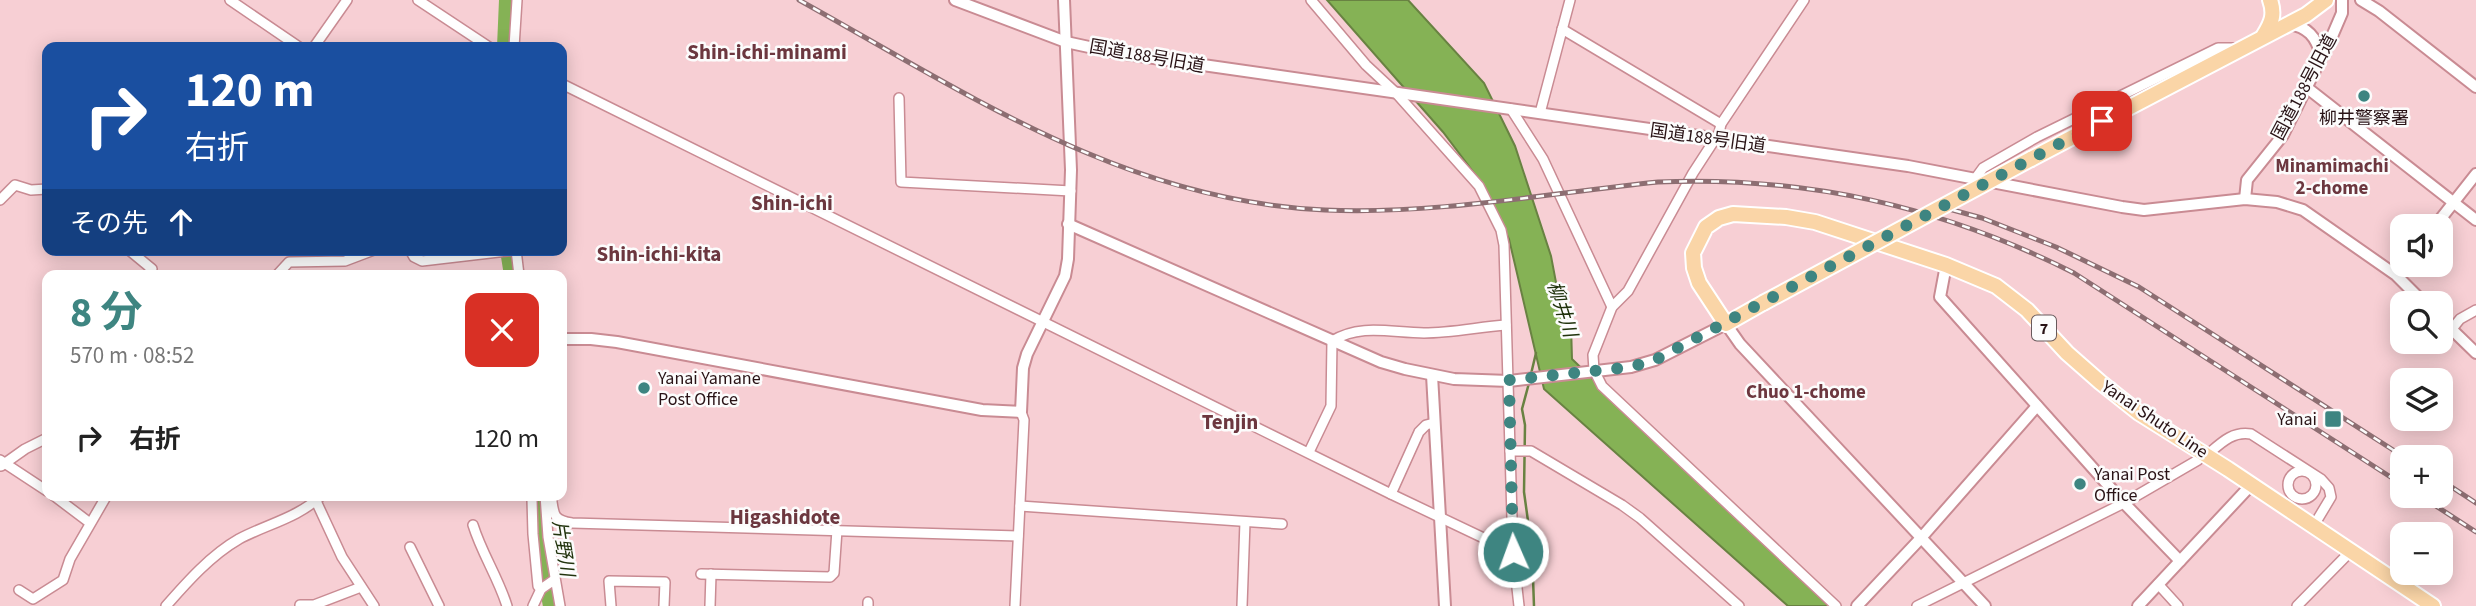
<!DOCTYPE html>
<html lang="ja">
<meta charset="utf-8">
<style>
:root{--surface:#fff;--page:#f6f6f6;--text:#222;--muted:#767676;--accent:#3e8581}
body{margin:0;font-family:"Source Sans 3","Noto Sans JP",sans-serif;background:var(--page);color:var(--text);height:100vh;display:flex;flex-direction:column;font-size:26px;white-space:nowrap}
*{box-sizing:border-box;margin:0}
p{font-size:23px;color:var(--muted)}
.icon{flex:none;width:38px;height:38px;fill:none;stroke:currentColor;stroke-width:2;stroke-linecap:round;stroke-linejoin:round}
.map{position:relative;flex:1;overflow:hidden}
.details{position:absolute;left:42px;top:270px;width:525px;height:231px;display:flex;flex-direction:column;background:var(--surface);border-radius:14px;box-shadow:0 4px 18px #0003}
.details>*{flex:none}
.top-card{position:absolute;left:42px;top:42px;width:525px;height:214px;border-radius:14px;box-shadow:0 4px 18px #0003;background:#1a4fa0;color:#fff;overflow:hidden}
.fabs{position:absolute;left:2390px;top:214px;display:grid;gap:14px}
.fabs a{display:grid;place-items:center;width:63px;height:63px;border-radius:14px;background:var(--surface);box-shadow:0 4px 18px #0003;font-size:35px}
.pin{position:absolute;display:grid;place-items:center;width:60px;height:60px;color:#fff;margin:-30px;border-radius:14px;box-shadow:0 4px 10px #0006}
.me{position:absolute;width:77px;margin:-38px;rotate:358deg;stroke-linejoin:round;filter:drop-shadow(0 0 5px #0008)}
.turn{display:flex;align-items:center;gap:24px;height:147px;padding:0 28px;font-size:32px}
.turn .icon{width:91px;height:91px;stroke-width:2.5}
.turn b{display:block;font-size:49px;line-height:60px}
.then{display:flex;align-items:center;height:66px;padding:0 28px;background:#0003;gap:14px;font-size:26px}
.round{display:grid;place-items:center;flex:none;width:74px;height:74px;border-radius:14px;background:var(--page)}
.overview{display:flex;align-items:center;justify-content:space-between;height:119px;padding:0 28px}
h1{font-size:42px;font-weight:700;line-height:52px;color:var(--accent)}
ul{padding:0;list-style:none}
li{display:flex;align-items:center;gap:21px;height:98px;padding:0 28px}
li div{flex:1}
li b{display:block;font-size:26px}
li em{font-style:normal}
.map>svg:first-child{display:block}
.water{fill:#85b255;stroke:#698242;stroke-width:2}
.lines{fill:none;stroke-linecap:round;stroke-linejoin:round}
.stream{stroke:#698242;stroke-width:2.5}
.river{stroke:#85b255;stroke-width:18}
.minor-casing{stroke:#c98b93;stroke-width:12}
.tertiary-casing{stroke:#c98b93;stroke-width:14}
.primary-casing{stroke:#fff;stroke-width:18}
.minor{stroke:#fff;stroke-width:9}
.tertiary{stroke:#fff;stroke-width:10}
.primary{stroke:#fad5a7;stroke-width:14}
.rail-casing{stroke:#8d6e72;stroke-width:5}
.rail{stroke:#fcfcfc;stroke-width:2.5;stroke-dasharray:8;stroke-linecap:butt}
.primary-bridge-casing{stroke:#fff;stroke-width:18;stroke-linecap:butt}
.primary-bridge{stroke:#fad5a7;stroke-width:14}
.route{stroke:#3e8581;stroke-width:12;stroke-dasharray:0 21.6}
.poi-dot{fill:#3e8581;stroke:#fcfcfc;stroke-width:2.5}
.labels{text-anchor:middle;stroke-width:5;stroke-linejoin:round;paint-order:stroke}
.shield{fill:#fcfcfc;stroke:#68595b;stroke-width:2}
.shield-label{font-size:16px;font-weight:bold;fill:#291316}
.street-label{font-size:18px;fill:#291316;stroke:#fcfcfc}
.poi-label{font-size:18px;fill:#291316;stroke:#fcfcfc;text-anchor:start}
.neighbourhood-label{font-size:19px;font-weight:bold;fill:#6c373f;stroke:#fcfcfc}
.water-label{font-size:19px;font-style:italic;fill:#22340e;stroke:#fcfcfc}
.quarter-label{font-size:21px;font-weight:bold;fill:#6c373f;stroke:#fcfcfc}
</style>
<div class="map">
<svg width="2476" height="606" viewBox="0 0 2476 606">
<rect width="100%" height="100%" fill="#f7cfd4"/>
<!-- water -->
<path class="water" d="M1327,0H1408L1484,83L1515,146L1551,256L1558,293L1571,325L1572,359L1829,606H1788L1544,389L1509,239L1483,185L1443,132Z"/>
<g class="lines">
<!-- stream -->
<g class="stream">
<path d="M1531,374L1536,353"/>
<path d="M1529,383L1522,409L1525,425L1524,492L1532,550L1534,606"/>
</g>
<!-- river -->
<g class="river">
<path d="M506,47L508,0"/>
<path d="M509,250L513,275"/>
<path d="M538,495V528L552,606"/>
</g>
<!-- minor casing -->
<g class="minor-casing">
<g id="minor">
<path d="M230,0L299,47"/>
<path d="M418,0L489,47"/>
<path d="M1311,0L1366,65L1396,93L1479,186L1501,230L1504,245L1513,552L1519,606"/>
<path d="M1804,0L1721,124L1719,133L1693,173L1628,291L1612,307L1593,355L1594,370L1602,386L1836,606"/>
<path d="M1562,29L1721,124"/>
<path d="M314,47L347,0"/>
<path d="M514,47L517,0"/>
<path d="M562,84L1391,494L1513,552"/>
<path d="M899,98L901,182L1071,191"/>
<path d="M1511,109L1543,159L1612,307"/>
<path d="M1540,113L1570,0"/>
<path d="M1975,179L1983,168L2037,137L2218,48H2240"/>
<path d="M0,200L15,185L31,190L47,189"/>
<path d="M129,250L152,269L147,275"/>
<path d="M410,250L414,257L422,261L516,250"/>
<path d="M516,250L519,275"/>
<path d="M277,275L289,262L345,261L374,250"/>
<path d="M2452,329L2460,319L2476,310"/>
<path d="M1510,451H1531L1622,505L1640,518L1739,606"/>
<path d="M1309,452L1331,406L1332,341C1361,323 1392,333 1424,333C1451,333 1479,327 1506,325"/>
<path d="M2207,455C2221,443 2232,431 2251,434L2321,479L2329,488L2331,497L2313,527"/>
<path d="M0,460L47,491"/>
<path d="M1,466L25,449L47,438"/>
<circle cx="2302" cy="485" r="14"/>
<path d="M1391,494L1419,432L1426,425L1434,423"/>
<path d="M53,495L90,523"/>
<path d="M545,495L548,537L560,606"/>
<path d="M551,495C554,514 552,520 572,523L1018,536"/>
<path d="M532,499L533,534L538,586L541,589"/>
<path d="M316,501L342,557L374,606"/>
<path d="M1020,506L1282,524"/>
<path d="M473,525C482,554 498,577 507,606"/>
<path d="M410,547L439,606"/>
<path d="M701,574L830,577L834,573L837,530"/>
<path d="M2158,584L2178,606"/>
<path d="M19,590L33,599L63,580L70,559L107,495"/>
<path d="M868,602V606"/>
<path d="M300,605H314L361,587"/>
<path d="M166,606C187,582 211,555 239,539C267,524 298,518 322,495"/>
<path d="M533,606L541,589L554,580"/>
<path d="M611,606L609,581L665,582L664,606"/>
<path d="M710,606L711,574"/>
<path d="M1015,606L1024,420L1021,412"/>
<path d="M1242,606L1245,522"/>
<path d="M1917,606L2124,503L2198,460"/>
<path d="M2297,606L2350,552"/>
</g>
</g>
<!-- tertiary casing -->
<g class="tertiary-casing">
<g id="tertiary">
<path d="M955,0L1066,42L1112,52L1908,166L2122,207L2144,210L2245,199L2277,202L2303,210L2396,275L2424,303"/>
<path d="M2361,0L2379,11L2476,87"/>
<path d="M2289,24C2308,27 2316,37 2321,55"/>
<path d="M2306,87L2476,220"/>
<path d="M2245,199L2247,180L2283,135L2333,34L2342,13V0"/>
<path d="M1068,224L1381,362L1405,369L1454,379L1509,381L1631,367L1655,360L1726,324L1740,344L1985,606"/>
<path d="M2435,226L2476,174"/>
<path d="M1946,265L1940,297L2124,503L2180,561"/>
<path d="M2441,319L2476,353"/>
<path d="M562,339H591L617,342L982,410L1021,412L1023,368L1027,354L1065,276L1068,259L1071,170L1064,0"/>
<path d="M1432,375L1445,606"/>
<path d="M1857,606L1921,538L2037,406"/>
<path d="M2138,606L2252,484"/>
</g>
</g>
<!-- primary casing -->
<g class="primary-casing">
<g id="primary">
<path d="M2264,35C2272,22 2275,14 2270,0"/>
<path d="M2031,159L2306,15L2326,0"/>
<path d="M1763,303L1726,324L1699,283L1694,268L1693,253L1706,227L1719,218L1733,214L1786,217L1815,222L1946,265L1996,286L2027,310L2067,353L2100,382L2139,413L2228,469L2433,606"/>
</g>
</g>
<!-- minor -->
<use href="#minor" class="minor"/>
<!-- tertiary -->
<use href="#tertiary" class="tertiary"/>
<!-- primary -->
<use href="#primary" class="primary"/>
<!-- rail casing -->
<g class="rail-casing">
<g id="rail">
<path d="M799,0C968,94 1125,201 1325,210C1433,215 1550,193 1658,182C1806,176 1941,206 2074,273L2403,485"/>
<path d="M1938,206L1982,218L2056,247L2139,287L2404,457"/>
<path d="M2441,480L2476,503"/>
<path d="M2419,495L2476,532"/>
</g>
</g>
<!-- rail -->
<use href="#rail" class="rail"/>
<!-- primary-bridge casing -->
<g class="primary-bridge-casing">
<path id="primary-bridge" d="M1763,303L2031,159"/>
</g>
<!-- primary-bridge -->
<use href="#primary-bridge" class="primary-bridge"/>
</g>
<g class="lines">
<!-- route -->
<path class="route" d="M1513,552L1509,380L1631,367L1655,360L2102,121"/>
</g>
<!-- markers -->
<g class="poi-dot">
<circle cx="2364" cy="96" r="7"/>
<circle cx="644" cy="388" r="7"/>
<rect x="2324" y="410" width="18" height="18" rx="3.5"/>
<circle cx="2080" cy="484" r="7"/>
</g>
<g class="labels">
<!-- shield labels -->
<rect class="shield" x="2032" y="315.5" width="24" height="25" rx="5"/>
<g class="shield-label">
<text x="2044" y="334">7</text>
</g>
<!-- street labels -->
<g class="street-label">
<text transform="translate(1147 56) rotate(10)" y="6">国道188号旧道</text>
<text transform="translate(2304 87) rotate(-62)" y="6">国道188号旧道</text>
<text transform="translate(1708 138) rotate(8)" y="6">国道188号旧道</text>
<text transform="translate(2155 419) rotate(34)" y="6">Yanai Shuto Line</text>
</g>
<!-- poi labels -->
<g class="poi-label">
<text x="2364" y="124" text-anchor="middle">柳井警察署</text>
<text x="658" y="384">Yanai Yamane<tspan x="658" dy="21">Post Office</tspan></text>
<text x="2317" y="425" text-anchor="end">Yanai</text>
<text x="2094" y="480">Yanai Post<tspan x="2094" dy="21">Office</tspan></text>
</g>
<!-- neighbourhood labels -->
<g class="neighbourhood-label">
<text x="2332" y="172">Minamimachi<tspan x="2332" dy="22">2-chome</tspan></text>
<text x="1806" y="398">Chuo 1-chome</text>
</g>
<!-- water labels -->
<g class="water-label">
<text transform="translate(1563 309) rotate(72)" y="7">柳井川</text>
<text transform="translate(564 548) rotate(81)" y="7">片野川</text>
</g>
<!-- quarter labels -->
<g class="quarter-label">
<text x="767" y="59">Shin-ichi-minami</text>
<text x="792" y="210">Shin-ichi</text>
<text x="659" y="261">Shin-ichi-kita</text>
<text x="1230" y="429">Tenjin</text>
<text x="785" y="524">Higashidote</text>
</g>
</g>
</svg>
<div class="fabs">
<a><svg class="icon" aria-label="sound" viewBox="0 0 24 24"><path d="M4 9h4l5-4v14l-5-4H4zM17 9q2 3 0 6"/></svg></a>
<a><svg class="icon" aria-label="search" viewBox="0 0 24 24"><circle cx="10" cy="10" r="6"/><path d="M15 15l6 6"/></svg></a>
<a><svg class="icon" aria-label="layers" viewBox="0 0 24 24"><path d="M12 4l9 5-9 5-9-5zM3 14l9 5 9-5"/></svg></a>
<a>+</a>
<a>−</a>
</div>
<div class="pin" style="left:2102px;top:121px;background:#d93025"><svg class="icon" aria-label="arrive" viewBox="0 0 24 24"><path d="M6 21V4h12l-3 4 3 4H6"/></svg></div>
<svg class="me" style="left:1513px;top:552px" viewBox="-20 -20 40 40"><circle r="17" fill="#3e8581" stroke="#fff" stroke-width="3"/><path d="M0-11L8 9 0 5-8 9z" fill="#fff"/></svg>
<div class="top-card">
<div class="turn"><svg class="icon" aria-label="right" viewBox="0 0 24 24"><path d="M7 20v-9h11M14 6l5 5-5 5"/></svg><div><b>120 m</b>右折</div></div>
<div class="then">その先<svg class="icon" aria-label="ahead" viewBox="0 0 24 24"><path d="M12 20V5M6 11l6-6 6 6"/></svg></div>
</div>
<section class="details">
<div class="overview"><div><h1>8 分</h1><p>570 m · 08:52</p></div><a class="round" style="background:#d93025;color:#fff"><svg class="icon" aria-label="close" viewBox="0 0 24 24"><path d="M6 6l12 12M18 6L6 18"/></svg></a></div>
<ul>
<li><svg class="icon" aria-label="right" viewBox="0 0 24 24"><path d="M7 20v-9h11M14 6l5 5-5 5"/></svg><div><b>右折</b></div><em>120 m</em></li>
</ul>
</section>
</div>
